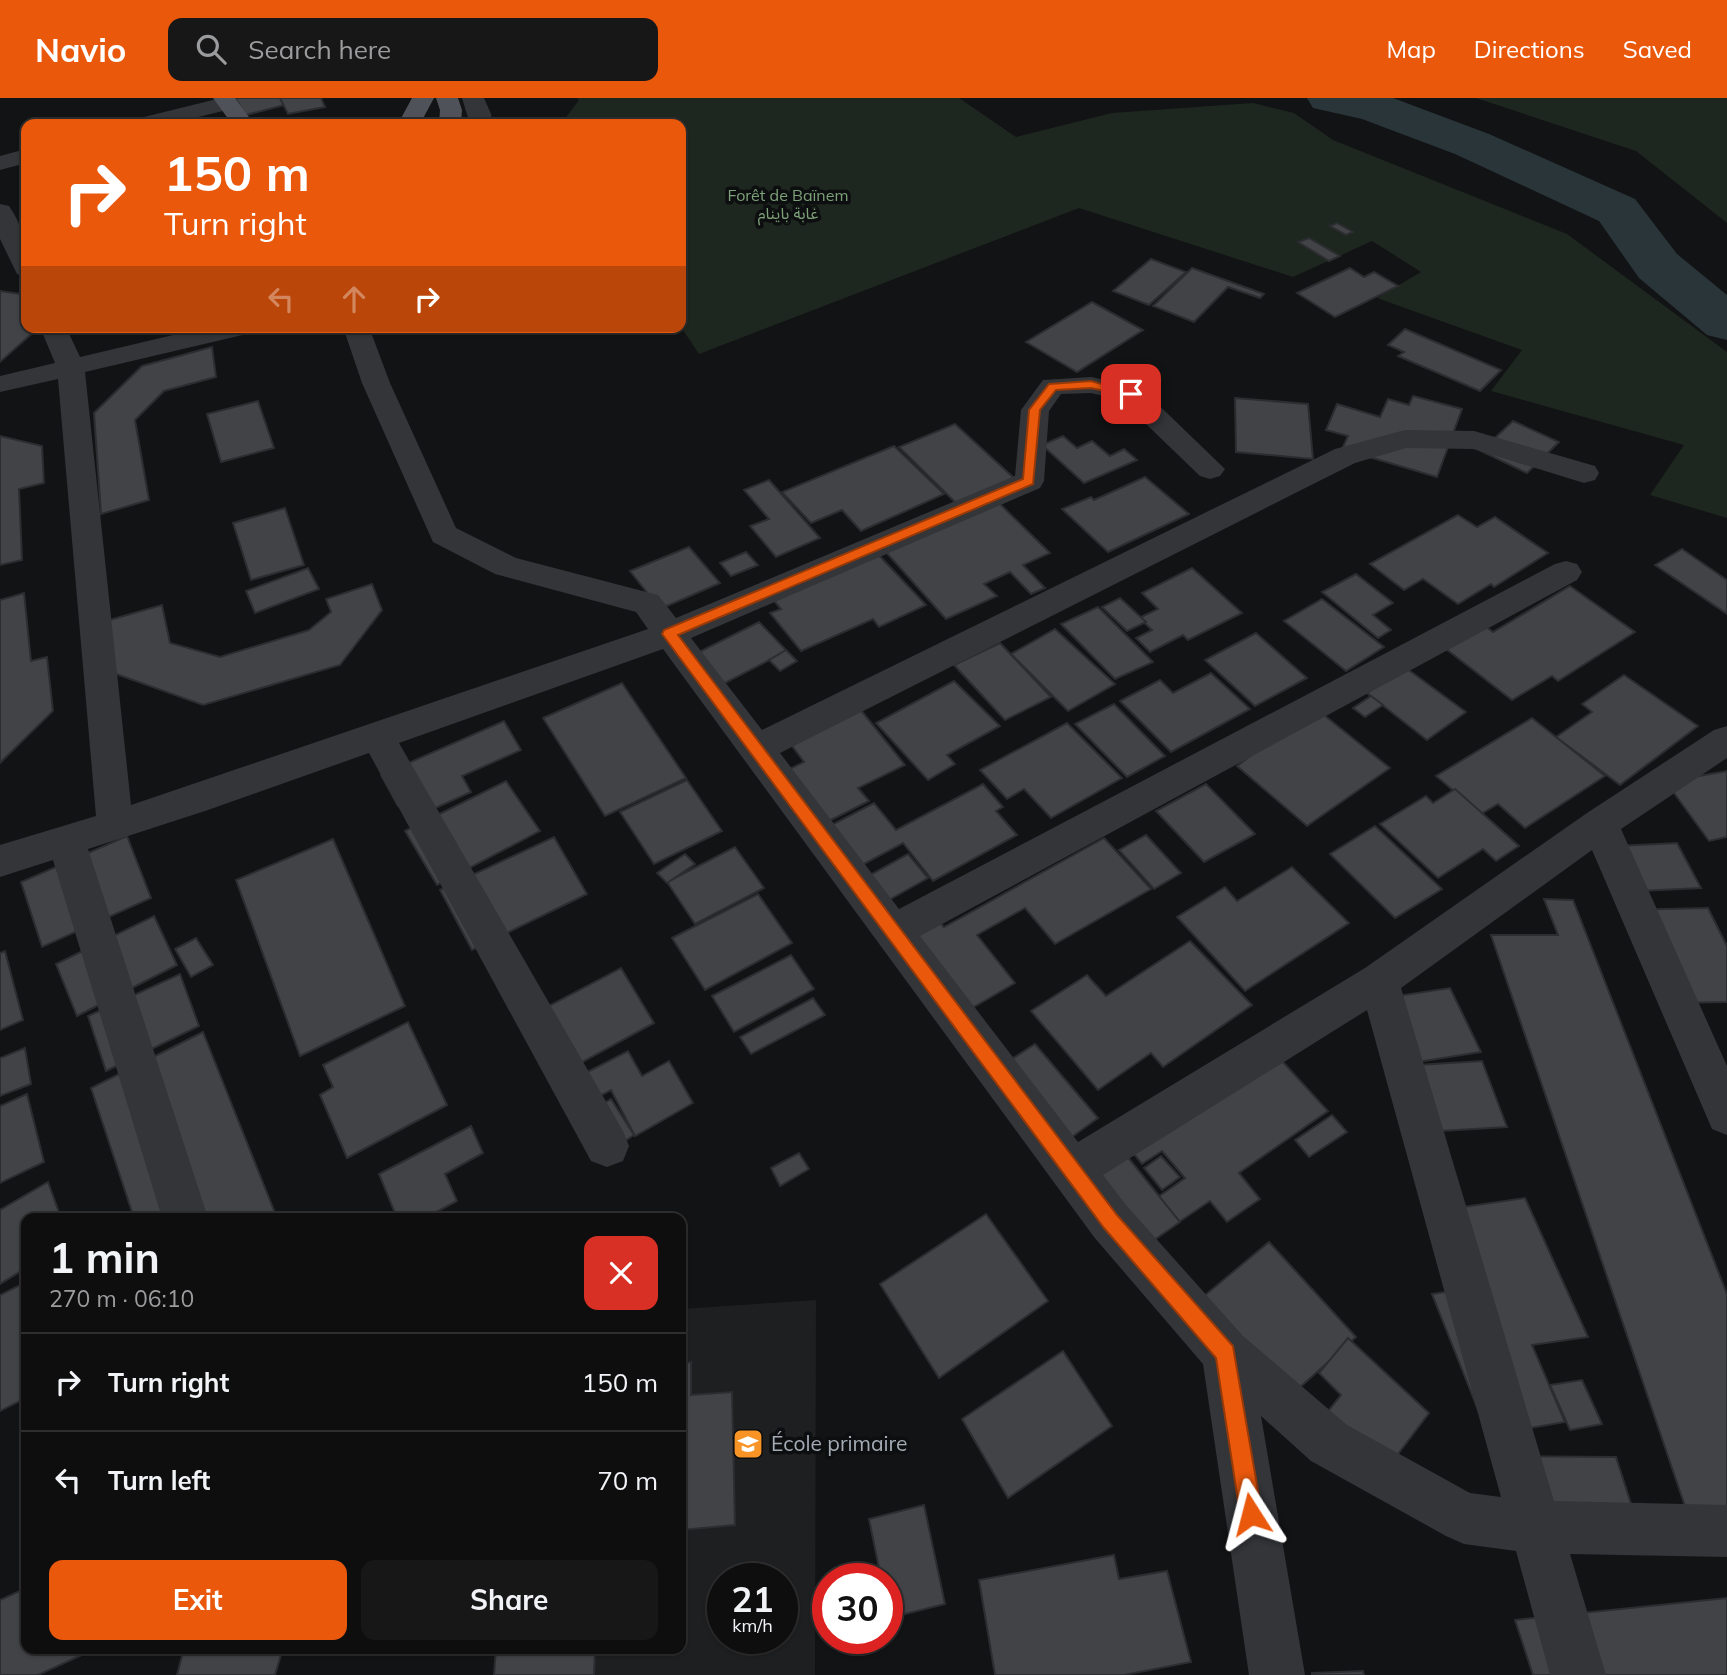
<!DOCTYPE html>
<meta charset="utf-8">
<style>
:root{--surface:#0e0e0f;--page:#171718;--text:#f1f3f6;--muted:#9b9c9e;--line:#2e2e2f;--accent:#ea580c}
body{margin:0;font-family:Mulish,"Noto Sans Arabic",sans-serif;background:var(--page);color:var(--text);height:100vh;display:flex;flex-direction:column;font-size:26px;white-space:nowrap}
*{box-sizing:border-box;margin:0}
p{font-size:23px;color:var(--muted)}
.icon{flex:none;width:38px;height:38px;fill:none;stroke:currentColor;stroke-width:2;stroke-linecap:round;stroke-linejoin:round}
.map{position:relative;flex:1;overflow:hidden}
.drawer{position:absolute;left:21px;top:1115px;width:665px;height:441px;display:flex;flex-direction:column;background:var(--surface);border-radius:14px;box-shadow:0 2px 5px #0004,0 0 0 2px var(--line)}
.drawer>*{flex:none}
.top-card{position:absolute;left:21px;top:21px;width:665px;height:214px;border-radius:14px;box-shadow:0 2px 5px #0004,0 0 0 2px var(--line);background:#ea580c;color:#fff;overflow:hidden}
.speed{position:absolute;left:707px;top:1465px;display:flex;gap:14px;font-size:35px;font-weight:700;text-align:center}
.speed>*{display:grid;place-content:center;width:91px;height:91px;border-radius:50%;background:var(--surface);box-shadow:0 2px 5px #0004,0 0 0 2px var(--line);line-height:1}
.speed small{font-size:18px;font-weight:400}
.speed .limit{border:10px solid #d22;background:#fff;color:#111}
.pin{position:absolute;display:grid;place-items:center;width:60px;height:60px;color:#fff;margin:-30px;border-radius:14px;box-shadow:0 4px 10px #0006}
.me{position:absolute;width:77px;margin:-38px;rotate:351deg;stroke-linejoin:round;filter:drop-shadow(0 0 5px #0008)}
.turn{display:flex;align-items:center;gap:24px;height:147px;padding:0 28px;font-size:32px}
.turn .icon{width:91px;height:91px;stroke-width:2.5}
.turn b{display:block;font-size:49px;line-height:60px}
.lanes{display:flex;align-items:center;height:66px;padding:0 28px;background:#0003;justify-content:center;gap:35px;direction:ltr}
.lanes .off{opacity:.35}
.round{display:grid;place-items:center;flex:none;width:74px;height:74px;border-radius:14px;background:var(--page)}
.summary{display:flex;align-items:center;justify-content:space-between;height:119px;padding:0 28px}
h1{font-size:42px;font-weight:700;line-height:52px}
.primary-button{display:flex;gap:14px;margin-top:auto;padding:14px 28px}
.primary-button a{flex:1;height:80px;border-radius:14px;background:var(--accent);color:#fff;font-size:28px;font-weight:700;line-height:80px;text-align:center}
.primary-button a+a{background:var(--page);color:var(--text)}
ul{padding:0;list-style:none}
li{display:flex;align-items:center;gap:21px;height:98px;padding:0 28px;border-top:2px solid var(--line)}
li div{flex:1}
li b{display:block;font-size:26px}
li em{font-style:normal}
header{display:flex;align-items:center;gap:42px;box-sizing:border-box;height:98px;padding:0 35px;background:var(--accent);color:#fff}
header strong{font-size:33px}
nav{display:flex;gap:38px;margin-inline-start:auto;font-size:24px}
.search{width:490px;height:63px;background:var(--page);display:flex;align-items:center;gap:18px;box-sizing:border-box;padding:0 24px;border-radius:14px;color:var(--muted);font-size:26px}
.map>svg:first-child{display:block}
.built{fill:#1e1f21;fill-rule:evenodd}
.green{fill:#1e271f}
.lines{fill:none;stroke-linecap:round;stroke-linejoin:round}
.river{fill:#2a353a;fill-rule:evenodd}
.building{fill:#414347;stroke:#2c2d30;stroke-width:2}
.minor{fill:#333539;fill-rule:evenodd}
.major{fill:#4f5258;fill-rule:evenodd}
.route{fill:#ea580c;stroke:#983908;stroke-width:2}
.labels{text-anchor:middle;stroke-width:7;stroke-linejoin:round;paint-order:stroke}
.far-park-label{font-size:16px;fill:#7da179;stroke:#0d0e0f}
.near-poi-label{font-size:21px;fill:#a3abb5;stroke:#0d0e0f;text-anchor:start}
</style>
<header>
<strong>Navio</strong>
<div class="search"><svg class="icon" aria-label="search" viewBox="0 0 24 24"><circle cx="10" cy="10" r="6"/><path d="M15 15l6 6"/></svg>Search here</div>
<nav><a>Map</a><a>Directions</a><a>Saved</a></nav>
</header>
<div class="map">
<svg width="1727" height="1577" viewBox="0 0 1727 1577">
<rect width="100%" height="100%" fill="#121314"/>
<!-- built -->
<path class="built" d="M816,1202L815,1577H506L510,1551L681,1550V1211ZM723,1480H782V1540H723Z"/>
<!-- green -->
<g class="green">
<path d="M577,0H959L1016,39L1112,15L1253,5L1294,15L1333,42L1567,136L1727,254V420L1650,397L1684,347L1491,293L1522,252L1377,200L1421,174L1372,143L1293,179L1079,110L699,256L681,229V26H561L579,2Z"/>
<path d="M1476,0H1727V125L1636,53Z"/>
</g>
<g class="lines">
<!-- river -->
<path class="river" d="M1307,0H1393L1489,36L1635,101L1677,156L1727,197V242L1707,237L1639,180L1599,123L1455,56L1362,21L1313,10Z"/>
</g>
<!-- building -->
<g class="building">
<path d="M235,0H288L292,5L246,17Z"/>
<path d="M280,0H321L325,9L288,16Z"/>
<path d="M1337,125L1353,134L1346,137L1330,128Z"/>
<path d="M1309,140L1340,158L1329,163L1298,144Z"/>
<path d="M1151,161L1186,174L1149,207L1113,193Z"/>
<path d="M1192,170L1264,196L1260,200L1228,189L1194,224L1153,208Z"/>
<path d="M1350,170L1364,179L1374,174L1398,188L1335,219L1297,195Z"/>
<path d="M0,193L20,196L26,209V229L37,231L0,264Z"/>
<path d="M1092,204L1143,232L1077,274L1026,244Z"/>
<path d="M1405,231L1501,272L1480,293L1398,258L1404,254L1388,247Z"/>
<path d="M212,249L216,279L164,293L135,322L149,402L101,416L94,315L142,268Z"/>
<path d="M1413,298L1462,311L1437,379L1342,351L1348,338L1326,332L1337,306L1380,319L1388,301L1409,307Z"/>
<path d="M1235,300L1308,306L1313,361L1236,354Z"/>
<path d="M258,303L274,350L221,364L207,316Z"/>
<path d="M1513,323L1559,344L1527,375L1481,353Z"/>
<path d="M955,326L1014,380L956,405L899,349Z"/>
<path d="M0,338L42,348L44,385L19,391L22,462L0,467Z"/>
<path d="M1063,338L1077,350L1092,343L1110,358L1124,351L1137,362L1084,385L1042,347Z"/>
<path d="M894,348L944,396L861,433L842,412L811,425L782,394Z"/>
<path d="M1145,379L1189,416L1108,454L1062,411L1091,399L1094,402Z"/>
<path d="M769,382L820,440L776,459L750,428L769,421L744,392Z"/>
<path d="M998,404L1050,455L1023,467L1045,490L1031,496L1010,474L984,486L997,498L946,521L884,452Z"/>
<path d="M285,410L304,467L251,482L233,425Z"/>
<path d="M1458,417L1477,429L1495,419L1548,455L1494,489L1491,486L1458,506L1423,481L1404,492L1370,466Z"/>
<path d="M689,449L720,485L660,511L630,473Z"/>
<path d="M1682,451L1727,482V516L1655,467Z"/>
<path d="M874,452L926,507L879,529L873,521L801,553L770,515L781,511L770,498Z"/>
<path d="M746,454L758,467L731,478L720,465Z"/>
<path d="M308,470L319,491L255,515L246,493Z"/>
<path d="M1192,470L1242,515L1188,542L1183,537L1150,554L1136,540L1152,532L1139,520L1158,511L1142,495Z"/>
<path d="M1356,476L1393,505L1373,517L1391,532L1378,540L1322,494Z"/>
<path d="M372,486L382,512L340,567L203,607L116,576L106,523L162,507L170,545L220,559L309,532L331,514L326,501Z"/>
<path d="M1570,488L1635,534L1558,583L1552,578L1512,602L1441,547L1480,524L1493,534Z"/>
<path d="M24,495L31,563L47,559L53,613L0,665V502Z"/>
<path d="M1120,500L1146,524L1127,533L1102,509Z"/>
<path d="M1322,501L1384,549L1346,573L1284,523Z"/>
<path d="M1098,509L1153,564L1115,581L1061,526Z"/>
<path d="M759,524L787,553L723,586L695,556Z"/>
<path d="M1055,531L1115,586L1068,613L1011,556Z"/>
<path d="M1256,535L1307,580L1255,608L1205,562Z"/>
<path d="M1000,545L1051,599L1005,622L954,567Z"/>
<path d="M786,552L797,563L780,573L769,562Z"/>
<path d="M1406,570L1466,614L1427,642L1367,595Z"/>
<path d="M1211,575L1250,611L1171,654L1120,603L1160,582L1173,595Z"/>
<path d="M1624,577L1698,628L1620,687L1556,639L1592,614L1582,606Z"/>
<path d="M954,583L1000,628L947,657L955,666L928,682L876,625Z"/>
<path d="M622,585L686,680L605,718L543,620Z"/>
<path d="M1371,598L1383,607L1365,619L1353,610Z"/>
<path d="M1114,606L1165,658L1127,679L1075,626Z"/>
<path d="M1314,609L1390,670L1307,728L1237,668Z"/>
<path d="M860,611L905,667L858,690L869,703L813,731L769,681L804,664L789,644Z"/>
<path d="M1532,620L1605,678L1525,730L1498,706L1481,716L1436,678Z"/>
<path d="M504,623L521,652L462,678L471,694L429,713L421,698L398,708L381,677Z"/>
<path d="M1067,625L1122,680L1051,720L1024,691L1007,701L980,672Z"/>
<path d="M1727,673V739L1709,743L1666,684Z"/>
<path d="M687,682L722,733L654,766L620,714Z"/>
<path d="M506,683L540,733L437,787L405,733Z"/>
<path d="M983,686L1003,709L996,713L1017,737L933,783L903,745L849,774L818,734L874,705L896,732Z"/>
<path d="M1206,686L1255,736L1204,764L1156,713Z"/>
<path d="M1455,691L1519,748L1496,763L1483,751L1438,780L1380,726L1426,698L1433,705Z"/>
<path d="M1375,728L1442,791L1395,820L1330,756Z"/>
<path d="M1146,737L1181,775L1154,791L1119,752Z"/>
<path d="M127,738L151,800L42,849L21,784Z"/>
<path d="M554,739L587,796L472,852L440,792Z"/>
<path d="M1104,740L1151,791L1055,846L1025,810L977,837L1015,885L955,920L895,840L935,819L944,829Z"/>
<path d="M333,741L405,908L300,958L236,782Z"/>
<path d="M1677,745L1701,790L1618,794L1597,749Z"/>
<path d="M735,749L764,790L695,826L667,784Z"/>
<path d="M685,756L695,766L667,785L657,775Z"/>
<path d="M908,756L928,780L880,807L861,782Z"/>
<path d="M1292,769L1349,825L1245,893L1177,819L1225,789L1237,803Z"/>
<path d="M758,796L792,845L705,892L672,840Z"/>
<path d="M1544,801L1573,802L1727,1196V1417H1688L1491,837H1558Z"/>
<path d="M1708,810L1727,848V904L1663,905L1622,812Z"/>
<path d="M154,818L177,867L77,918L56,866Z"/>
<path d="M196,840L213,867L191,879L175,851Z"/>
<path d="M1190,843L1252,907L1163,969L1151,955L1098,992L1031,913L1087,877L1106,898Z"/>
<path d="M5,853L23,922L0,932V855Z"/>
<path d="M791,857L814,891L734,934L712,898Z"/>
<path d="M621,870L654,925L555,979L524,921Z"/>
<path d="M180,876L199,928L106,973L88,918Z"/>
<path d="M1450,890L1481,954L1393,968L1364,903Z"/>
<path d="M813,900L825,917L751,956L740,939Z"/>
<path d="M408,924L447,1007L347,1060L320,997L333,989L323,967Z"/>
<path d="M203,934L277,1120H134L91,990Z"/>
<path d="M1035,946L1098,1020L1065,1044L1001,968Z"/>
<path d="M25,950L31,986L0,998V960Z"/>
<path d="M1272,952L1328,1013L1239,1075L1260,1101L1227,1124L1210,1103L1179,1124L1158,1099L1185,1080L1162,1053L1142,1066L1120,1039Z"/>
<path d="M628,953L642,978L669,963L693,1005L635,1038L611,992L575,1011L562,987Z"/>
<path d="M1482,963L1507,1029L1406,1035L1385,969Z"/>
<path d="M27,996L44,1064L0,1085V1008Z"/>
<path d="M611,1001L634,1037L609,1053L586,1016Z"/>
<path d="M1332,1017L1347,1034L1309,1059L1295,1042Z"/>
<path d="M471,1028L483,1055L445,1076L457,1103L425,1120H397L379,1076Z"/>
<path d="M1114,1042L1180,1124L1131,1158L1066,1073Z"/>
<path d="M799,1055L809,1071L780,1088L771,1070Z"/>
<path d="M1161,1058L1180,1079L1162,1092L1144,1070Z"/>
<path d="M48,1084L61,1120H26V1170L0,1186V1112Z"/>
<path d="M1525,1100L1588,1239L1532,1247L1565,1324L1488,1337L1432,1196L1459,1192L1428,1114Z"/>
<path d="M986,1116L1048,1203L939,1280L880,1186Z"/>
<path d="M1269,1144L1356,1239L1278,1309L1192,1208Z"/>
<path d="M26,1184V1300L0,1313V1197Z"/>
<path d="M1348,1240L1429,1315L1373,1389L1313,1332L1341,1297L1319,1275Z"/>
<path d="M1063,1253L1112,1328L1008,1400L962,1321Z"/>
<path d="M691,1264V1297L732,1294L735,1427L681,1432V1265Z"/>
<path d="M1582,1282L1602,1326L1570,1332L1550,1287Z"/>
<path d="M1509,1358L1616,1359L1642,1440L1530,1439Z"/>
<path d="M924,1407L945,1506L889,1520L887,1480H881L869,1421Z"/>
<path d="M1114,1457L1119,1481L1167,1473L1191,1564L1124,1577H995L979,1482Z"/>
<path d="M26,1490V1550H97L38,1577H0V1502Z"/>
<path d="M1727,1500V1577H1533L1515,1522Z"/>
<path d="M184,1550H283L275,1577H177Z"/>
<path d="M496,1550H595L594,1577H494Z"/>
<path d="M1363,1573L1364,1577H1312V1575Z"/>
</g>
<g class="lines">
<!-- minor -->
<g class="minor">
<path d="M221,0H235L238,5L235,10L170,26H133L136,21Z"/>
<path d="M462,0H484L491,16L492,26H470Z"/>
<path d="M26,51V65L0,72V58Z"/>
<path d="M0,106L9,108C26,133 26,150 26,179L17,176L0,141Z"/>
<path d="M40,229H66L80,259L207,229H255L251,235L85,274L131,707L648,531L636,514L495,476L433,444L362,285L343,229H369L390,285L456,430L516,460L658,497L676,520L1015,378L1021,312L1043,282L1091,279L1141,290L1225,371L1220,378L1210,381L1200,378L1121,302L1091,295L1061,296L1049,313L1044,383L1040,390L691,540L762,632L1335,351L1405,332L1474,333L1595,368L1599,375L1595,382L1584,385L1473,351L1406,350L1355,365L780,655L899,811L1555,466L1566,463L1577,466L1582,474L1577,482L920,838L1078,1044L1365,870L1587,715L1714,632L1727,628V660L1621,731L1727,968V1037L1712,1031L1592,752L1401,890L1554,1403L1727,1407V1459L1570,1456L1606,1577H1550L1516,1453L1464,1446L1446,1438L1311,1363L1261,1318L1305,1577H1249L1203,1266L1094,1139L663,551L399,645L623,1033L629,1048L623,1063L607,1069L591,1063L369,655L208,712L88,751L208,1120H162L53,762L0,779V747L96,718L58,281L0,294V278L55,265ZM1367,912L1501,1399L1470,1395L1347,1327L1243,1238L1126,1107L1103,1077Z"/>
</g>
<!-- major -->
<g class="major">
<path d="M213,0H235L254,26H232Z"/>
<path d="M412,0H434L420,26H398Z"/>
<path d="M436,0H458L462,12L461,26H439L440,12Z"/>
</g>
</g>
<!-- route -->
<path class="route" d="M1091,283L1137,296L1131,299L1091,290L1056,292L1040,312L1033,386L678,537L1117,1117L1233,1248L1262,1416L1259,1424L1251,1427L1244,1424L1240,1416L1216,1260L1104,1130L662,536L664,532L1023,381L1029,312L1049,286Z"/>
<!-- icons -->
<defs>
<g id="school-square" transform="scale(1.575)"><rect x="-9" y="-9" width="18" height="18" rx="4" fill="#f89426" stroke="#0d0e0f"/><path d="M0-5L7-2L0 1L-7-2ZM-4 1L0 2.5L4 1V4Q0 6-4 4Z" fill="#fff"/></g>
</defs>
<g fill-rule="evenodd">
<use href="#school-square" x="748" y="1346"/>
</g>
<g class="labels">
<!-- far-park labels -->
<g class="far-park-label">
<text x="788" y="103">Forêt de Baïnem<tspan x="788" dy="18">غابة باينام</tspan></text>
</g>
<!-- near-poi labels -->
<g class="near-poi-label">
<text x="771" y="1353">École primaire</text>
</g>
</g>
</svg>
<div class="speed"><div>21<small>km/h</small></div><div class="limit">30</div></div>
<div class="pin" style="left:1131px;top:296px;background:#d93025"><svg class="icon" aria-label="arrive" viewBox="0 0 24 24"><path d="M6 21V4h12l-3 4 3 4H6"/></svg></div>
<svg class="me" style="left:1251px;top:1416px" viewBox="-20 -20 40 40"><path d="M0-17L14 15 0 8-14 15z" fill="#ea580c" stroke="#fff" stroke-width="4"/></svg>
<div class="top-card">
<div class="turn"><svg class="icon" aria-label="right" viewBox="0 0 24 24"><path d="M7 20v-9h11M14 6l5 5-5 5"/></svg><div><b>150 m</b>Turn right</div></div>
<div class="lanes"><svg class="icon off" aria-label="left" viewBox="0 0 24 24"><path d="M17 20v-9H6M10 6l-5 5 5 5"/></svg><svg class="icon off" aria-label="ahead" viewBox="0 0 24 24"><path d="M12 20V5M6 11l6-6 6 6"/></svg><svg class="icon" aria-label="right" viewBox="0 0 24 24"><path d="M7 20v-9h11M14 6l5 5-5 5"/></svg></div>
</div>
<section class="drawer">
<div class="summary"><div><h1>1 min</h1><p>270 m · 06:10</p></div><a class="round" style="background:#d93025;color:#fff"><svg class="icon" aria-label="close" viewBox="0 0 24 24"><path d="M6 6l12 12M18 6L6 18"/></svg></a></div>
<ul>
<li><svg class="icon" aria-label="right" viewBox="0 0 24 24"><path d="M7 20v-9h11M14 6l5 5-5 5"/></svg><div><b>Turn right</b></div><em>150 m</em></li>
<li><svg class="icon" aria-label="left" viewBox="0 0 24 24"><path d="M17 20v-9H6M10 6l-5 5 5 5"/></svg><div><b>Turn left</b></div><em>70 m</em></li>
</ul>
<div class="primary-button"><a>Exit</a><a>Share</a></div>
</section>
</div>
